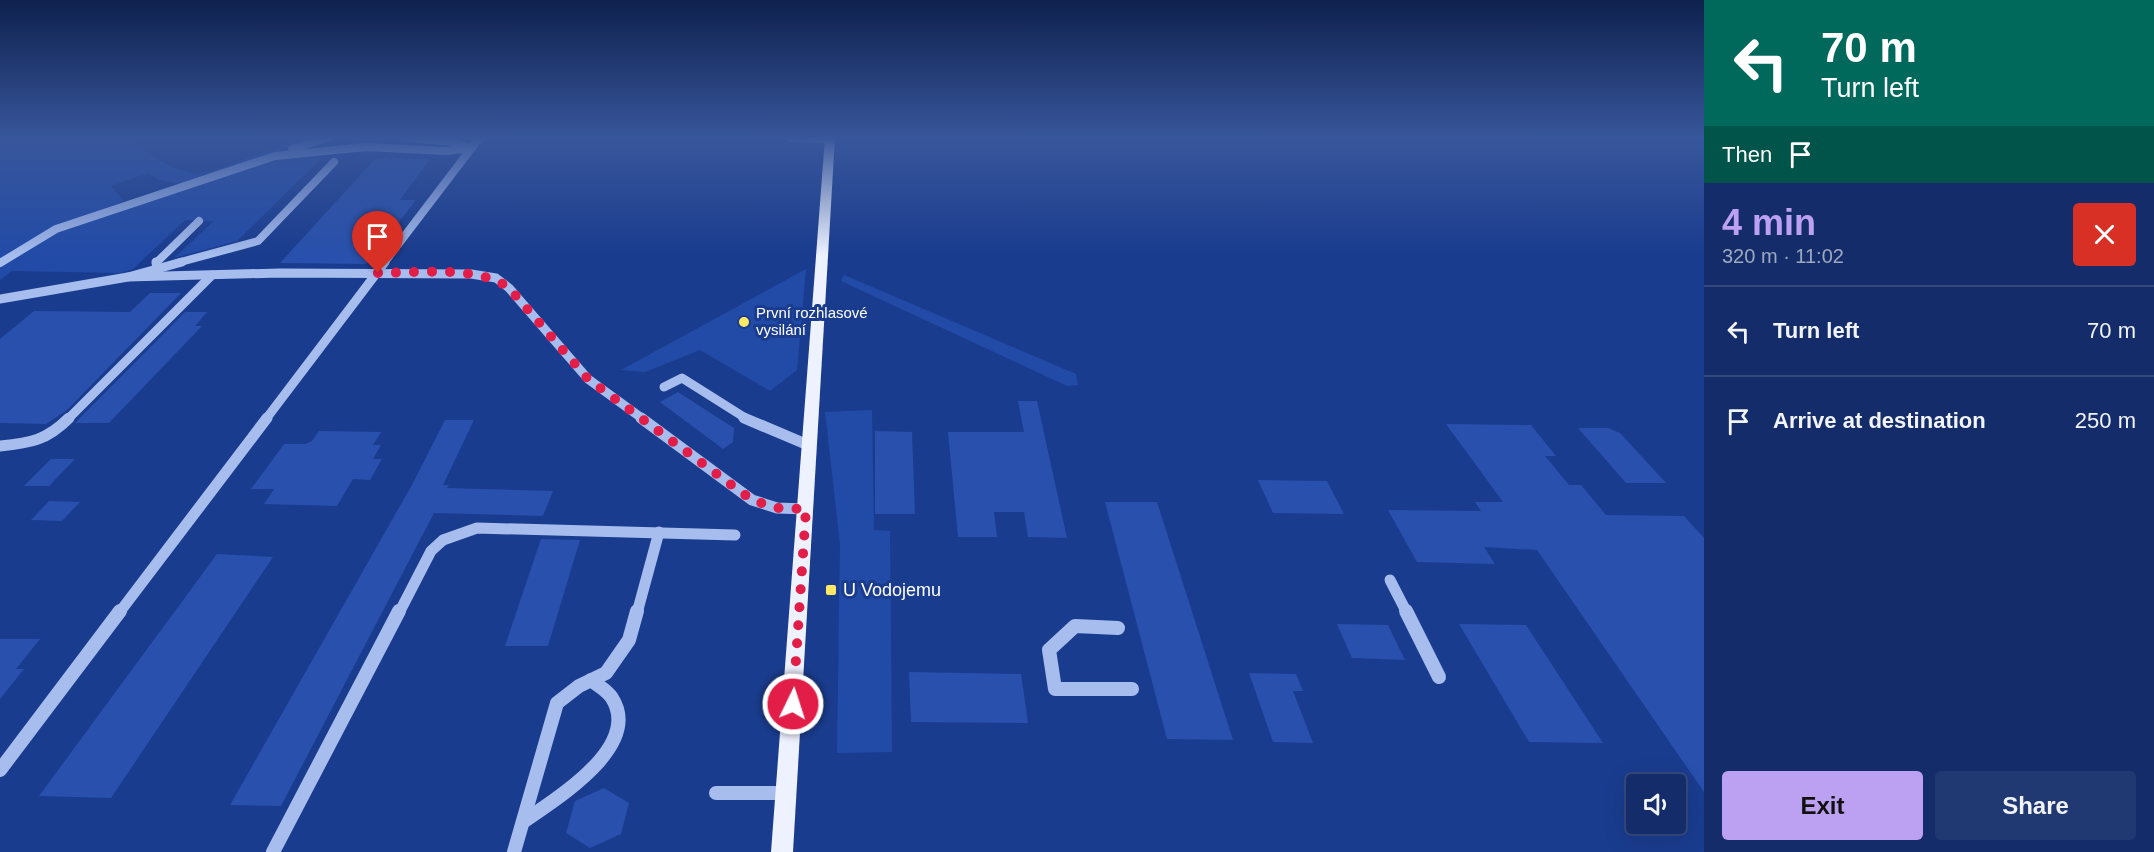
<!DOCTYPE html>
<meta charset="utf-8">
<style>
:root{--surface:#142d6a;--page:#213972;--text:#f1f3f6;--muted:#9da8c1;--line:#33497e;--accent:#bca0f2}
body{margin:0;font-family:Helvetica,sans-serif;background:var(--page);color:var(--text);height:100vh;display:flex;flex-direction:column;font-size:22px;white-space:nowrap}
*{box-sizing:border-box;margin:0}
p{font-size:20px;color:var(--muted)}
.icon{flex:none;width:33px;height:33px;fill:none;stroke:currentColor;stroke-width:2;stroke-linecap:round;stroke-linejoin:round}
.map{position:relative;flex:1;overflow:hidden}
.drawer{display:flex;flex-direction:column;background:var(--surface);width:450px}
.drawer>*{flex:none}
.top-card{background:#00695c;color:#fff;overflow:hidden}
.fabs{position:absolute;left:1626px;top:774px;display:grid;gap:12px}
.fabs a{display:grid;place-items:center;width:60px;height:60px;border-radius:6px;background:var(--surface);box-shadow:0 6px 24px #0002,0 0 0 2px var(--line);font-size:30px}
.pin{position:absolute;display:grid;place-items:center;width:51px;height:51px;color:#fff;margin:-62px -26px;border-radius:50% 50% 50% 0;rotate:-45deg;box-shadow:0 0 6px #0007}
.pin .icon{rotate:45deg}
.me{position:absolute;width:66px;margin:-33px;rotate:4deg;stroke-linejoin:round;filter:drop-shadow(0 0 4px #0008)}
.turn{display:flex;align-items:center;gap:21px;height:126px;padding:0 18px;font-size:27px}
.turn .icon{width:78px;height:78px;stroke-width:2.5}
.turn b{display:block;font-size:42px;line-height:51px}
.then{display:flex;align-items:center;height:57px;padding:0 18px;background:#0003;gap:12px;font-size:22px}
.round{display:grid;place-items:center;flex:none;width:63px;height:63px;border-radius:6px;background:var(--page)}
.summary{display:flex;align-items:center;justify-content:space-between;height:102px;padding:0 18px}
h1{font-size:36px;font-weight:700;line-height:45px;color:var(--accent)}
.cta{display:flex;gap:12px;margin-top:auto;padding:12px 18px}
.cta a{flex:1;height:69px;border-radius:6px;background:var(--accent);color:#111;font-size:24px;font-weight:700;line-height:69px;text-align:center}
.cta a+a{background:var(--page);color:var(--text)}
ul{padding:0;list-style:none}
li{display:flex;align-items:center;gap:18px;height:90px;padding:0 18px;border-top:2px solid var(--line)}
li div{flex:1}
li b{display:block;font-size:22px}
li em{font-style:normal}
main{display:flex;flex:1;min-height:0}
.map>svg:first-child{display:block}
.green{fill:#224ba7}
.building{fill:#2850ac}
.lines{fill:none;stroke-linecap:round;stroke-linejoin:round}
.minor-far3{stroke:#a6bdee;stroke-width:8}
.minor-far2{stroke:#a6bdee;stroke-width:9}
.minor-far1{stroke:#a6bdee;stroke-width:11}
.minor{stroke:#a6bdee;stroke-width:14}
.major{fill:#eef2ff;fill-rule:evenodd}
.route{stroke:#e11d48;stroke-width:10;stroke-dasharray:0 18}
.poi-dot{fill:#ffe864;stroke:#1a3c8e;stroke-width:2}
.labels{text-anchor:middle;stroke-width:6;stroke-linejoin:round;paint-order:stroke}
.poi-label{font-size:15px;fill:#fff;stroke:#1a3c8e;text-anchor:start}
.near-poi-label{font-size:18px;fill:#fff;stroke:#1a3c8e;text-anchor:start}
</style>
<main>
<div class="map">
<svg width="1704" height="852" viewBox="0 0 1704 852">
<rect width="100%" height="100%" fill="#1a3c8e"/>
<!-- green -->
<g class="green">
<path d="M0,137H122L173,168L195,174L212,171L293,142L298,144L181,184L159,180L148,173L111,186L124,201L39,235L0,260Z"/>
<path d="M323,157L237,241L174,258L214,221L185,220L133,269L119,273L12,271L0,280V267L58,230L277,158Z"/>
<path d="M806,269L797,370L770,391L700,350L645,372L621,370Z"/>
<path d="M844,275L1076,374L1078,385L1067,386L841,281Z"/>
<path d="M872,410L874,530L890,531L892,752L837,753L840,544L825,412Z"/>
</g>
<!-- building -->
<g class="building">
<path d="M376,158L430,159L400,200H416L366,264L280,263Z"/>
<path d="M150,293H181L67,410L46,424L0,423V339L34,311L130,312Z"/>
<path d="M185,312H207L195,326H202L109,423H75Z"/>
<path d="M678,392L734,428L733,442L723,449L660,402Z"/>
<path d="M1018,401H1037L1067,538L1028,537L1024,512H994L997,537H958L948,432H1024Z"/>
<path d="M445,420H474L443,485H449L447,488L553,491L543,516L434,513L281,806L230,805L413,483Z"/>
<path d="M1446,424L1531,425L1556,456H1545L1569,485H1581L1606,515L1684,516L1704,538V792L1537,550L1484,547L1495,564L1417,562L1388,510L1481,511L1475,502H1503Z"/>
<path d="M1578,428H1608L1620,433L1666,483H1626Z"/>
<path d="M319,431L381,432L373,445H381L373,459H382L370,480L353,479L337,506L264,504L274,489H251L284,444H305L312,441Z"/>
<path d="M875,431L912,432L915,514H875Z"/>
<path d="M51,459H75L49,486H24Z"/>
<path d="M1258,480L1327,481L1344,514L1273,513Z"/>
<path d="M49,501L80,502L62,521L31,520Z"/>
<path d="M1105,502H1157L1233,740L1167,739Z"/>
<path d="M541,539L580,540L548,646H505Z"/>
<path d="M217,554L273,557L111,798L39,796Z"/>
<path d="M1337,624L1388,625L1405,660L1352,658Z"/>
<path d="M1459,624L1526,625L1603,743L1529,742Z"/>
<path d="M0,639H40L16,669H24L0,699Z"/>
<path d="M909,672L1021,674L1028,723L911,722Z"/>
<path d="M1249,673L1296,674L1303,691H1293L1313,743L1273,742Z"/>
<path d="M604,788L629,803L621,834L590,848L566,833L575,801Z"/>
</g>
<g class="lines">
<!-- minor-far3 -->
<g class="minor-far3">
<path d="M402,137L452,142L468,147"/>
<path d="M791,138L830,139"/>
<path d="M292,149L329,137"/>
<path d="M0,263L56,229L275,156L366,147L446,151L472,148"/>
<path d="M156,263L199,221"/>
<path d="M177,263L258,241L334,162"/>
<path d="M384,263L480,137"/>
</g>
<!-- minor-far2 -->
<g class="minor-far2">
<path d="M156,262L157,269"/>
<path d="M128,277L279,273L471,274L496,278L509,288L588,379L643,419"/>
<path d="M0,299L128,277L182,262"/>
<path d="M664,387L682,378L747,419"/>
<path d="M68,419L212,275"/>
<path d="M266,419L385,262"/>
</g>
<!-- minor-far1 -->
<g class="minor-far1">
<path d="M641,418L752,500L777,508L806,509"/>
<path d="M744,418L808,445"/>
<path d="M0,446C31,443 47,440 69,418"/>
<path d="M1390,580L1407,613"/>
<path d="M119,613L267,418"/>
<path d="M399,613L431,551L443,540L477,528L735,535"/>
<path d="M637,613L659,532"/>
</g>
<!-- minor -->
<g class="minor">
<path d="M1406,611L1439,677"/>
<path d="M1118,628L1075,626L1049,650L1055,689H1132"/>
<path d="M0,770L120,611"/>
<path d="M716,793H786"/>
<path d="M523,822C555,799 643,747 612,698C607,690 598,686 591,680"/>
<path d="M273,852L399,611"/>
<path d="M514,852L557,703L579,686L606,673L629,640L637,611"/>
</g>
<!-- major -->
<path class="major" d="M825,137H835L793,852H771Z"/>
</g>
<!-- sky -->
<linearGradient id="sky" x2="0" y2="1"><stop stop-color="#0e214e"/><stop offset="0.54" stop-color="#38569b"/><stop offset="1" stop-color="#38569b" stop-opacity="0"/></linearGradient>
<rect width="1704" height="256" fill="url(#sky)"/>
<g class="lines">
<!-- route -->
<path class="route" d="M378,273C416,273 478,265 509,288L588,379L752,500L777,508L806,509L793,704"/>
</g>
<!-- markers -->
<g class="poi-dot">
<circle cx="744" cy="322" r="6"/>
<rect x="825" y="584" width="12" height="12" rx="3"/>
</g>
<g class="labels">
<!-- poi labels -->
<g class="poi-label">
<text x="756" y="318">První rozhlasové<tspan x="756" dy="17">vysilání</tspan></text>
</g>
<!-- near-poi labels -->
<g class="near-poi-label">
<text x="843" y="596">U Vodojemu</text>
</g>
</g>
</svg>
<div class="fabs">
<a><svg class="icon" aria-label="sound" viewBox="0 0 24 24"><path d="M4 9h4l5-4v14l-5-4H4zM17 9q2 3 0 6"/></svg></a>
</div>
<div class="pin" style="left:378px;top:273px;background:#d93025"><svg class="icon" aria-label="arrive" viewBox="0 0 24 24"><path d="M6 21V4h12l-3 4 3 4H6"/></svg></div>
<svg class="me" style="left:793px;top:704px" viewBox="-20 -20 40 40"><circle r="17" fill="#e11d48" stroke="#fff" stroke-width="3"/><path d="M0-11L8 9 0 5-8 9z" fill="#fff"/></svg>
</div>
<section class="drawer">
<div class="top-card">
<div class="turn"><svg class="icon" aria-label="left" viewBox="0 0 24 24"><path d="M17 20v-9H6M10 6l-5 5 5 5"/></svg><div><b>70 m</b>Turn left</div></div>
<div class="then">Then<svg class="icon" aria-label="arrive" viewBox="0 0 24 24"><path d="M6 21V4h12l-3 4 3 4H6"/></svg></div>
</div>
<div class="summary"><div><h1>4 min</h1><p>320 m · 11:02</p></div><a class="round" style="background:#d93025;color:#fff"><svg class="icon" aria-label="close" viewBox="0 0 24 24"><path d="M6 6l12 12M18 6L6 18"/></svg></a></div>
<ul>
<li><svg class="icon" aria-label="left" viewBox="0 0 24 24"><path d="M17 20v-9H6M10 6l-5 5 5 5"/></svg><div><b>Turn left</b></div><em>70 m</em></li>
<li><svg class="icon" aria-label="arrive" viewBox="0 0 24 24"><path d="M6 21V4h12l-3 4 3 4H6"/></svg><div><b>Arrive at destination</b></div><em>250 m</em></li>
</ul>
<div class="cta"><a>Exit</a><a>Share</a></div>
</section>
</main>
